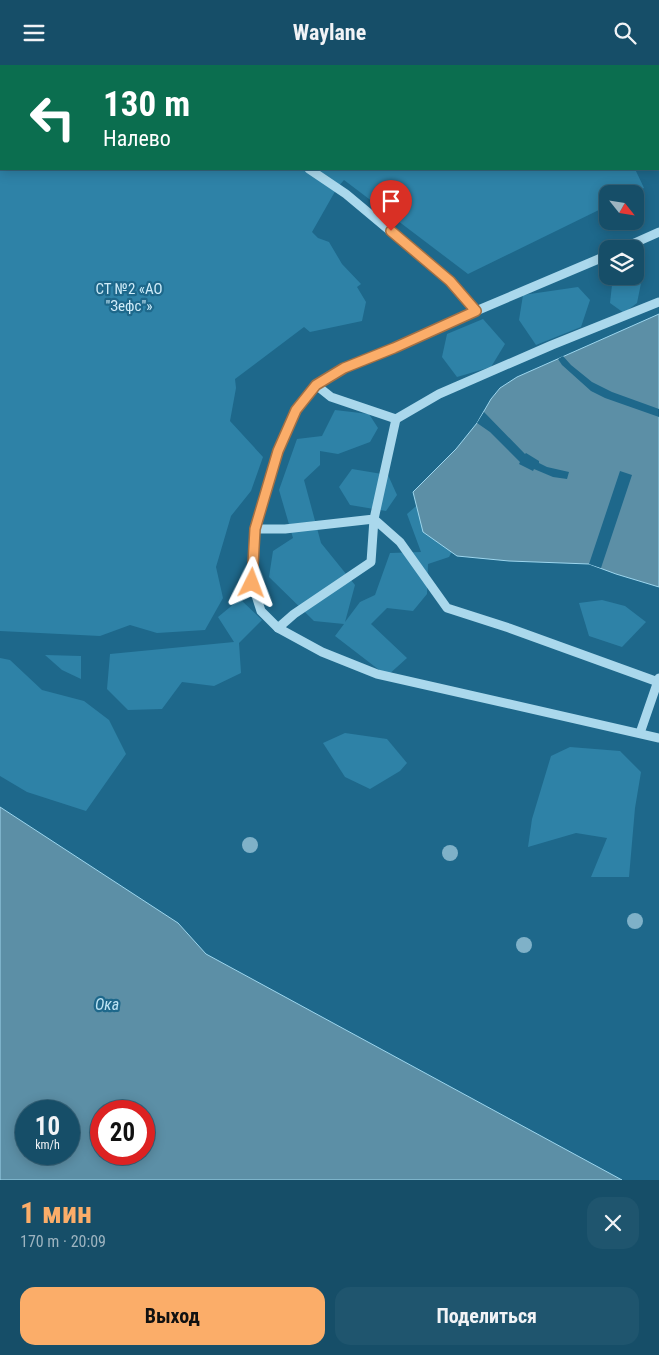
<!DOCTYPE html>
<html lang="ru">
<meta charset="utf-8">
<style>
:root{--surface:#164e68;--page:#1f556e;--text:#f1f3f6;--muted:#9eb4c0;--line:#35657c;--accent:#fbad69}
body{margin:0;font-family:"Roboto Condensed",sans-serif;background:var(--page);color:var(--text);height:100vh;display:flex;flex-direction:column;font-size:19px;white-space:nowrap}
*{box-sizing:border-box;margin:0}
p{font-size:16px;color:var(--muted)}
.icon{flex:none;width:28px;height:28px;fill:none;stroke:currentColor;stroke-width:2;stroke-linecap:round;stroke-linejoin:round}
.map{position:relative;height:1115px;overflow:hidden}
.sheet{display:flex;flex-direction:column;background:var(--surface);flex:1}
.sheet>*{flex:none}
.guide{position:absolute;left:0px;top:0px;width:660px;height:105px;box-shadow:0 2px 12px #0003,0 0 0 1px var(--line);background:#0b6e4f;color:#fff;overflow:hidden}
.needle{width:32px;rotate:120deg}
.buttons{position:absolute;left:599px;top:120px;display:grid;gap:10px}
.buttons a{display:grid;place-items:center;width:45px;height:45px;border-radius:10px;background:var(--surface);box-shadow:0 2px 12px #0003,0 0 0 1px var(--line);font-size:25px}
.speed{position:absolute;left:15px;top:1035px;display:flex;gap:10px;font-size:25px;font-weight:700;text-align:center}
.speed>*{display:grid;place-content:center;width:65px;height:65px;border-radius:50%;background:var(--surface);box-shadow:0 2px 12px #0003,0 0 0 1px var(--line);line-height:1}
.speed small{font-size:12px;font-weight:400}
.speed .limit{border:8px solid #d22;background:#fff;color:#111}
.pin{position:absolute;display:grid;place-items:center;width:42px;height:42px;color:#fff;margin:-51px -21px;border-radius:50% 50% 50% 0;rotate:-45deg;box-shadow:0 0 5px #0007}
.pin .icon{rotate:45deg}
.me{position:absolute;width:55px;margin:-28px;rotate:3deg;stroke-linejoin:round;filter:drop-shadow(0 0 4px #0008)}
.turn{display:flex;align-items:center;gap:18px;height:105px;padding:0 20px;font-size:22px}
.turn .icon{width:65px;height:65px;stroke-width:2.5}
.turn b{display:block;font-size:35px;line-height:42px}
.round{display:grid;place-items:center;flex:none;width:52px;height:52px;border-radius:15px;background:var(--page)}
.head{display:flex;align-items:center;justify-content:space-between;height:85px;padding:0 20px}
h1{font-size:30px;font-weight:700;line-height:38px;color:var(--accent)}
.action{display:flex;gap:10px;margin-top:auto;padding:10px 20px}
.action a{flex:1;height:58px;border-radius:15px;background:var(--accent);color:#111;font-size:20px;font-weight:700;line-height:58px;text-align:center}
.action a+a{background:var(--page);color:var(--text)}
header{display:flex;justify-content:space-between;align-items:center;height:65px;padding:0 20px;background:var(--surface);font-size:22px;font-weight:700}
.map>svg:first-child{display:block}
.green{fill:#2e82a7}
.water{fill:#5c8fa6;stroke:#9dd6ee;fill-rule:evenodd}
.pier{fill:#1e688b}
.lines{fill:none;stroke-linecap:round;stroke-linejoin:round}
.minor{stroke:#aad8ec;stroke-width:9}
.tree{fill:#7fb1c8}
.route-casing{stroke:#a37044;stroke-width:12}
.route{stroke:#fbad69;stroke-width:9}
.labels{text-anchor:middle;stroke-width:4.5;stroke-linejoin:round;paint-order:stroke}
.park-label{font-size:15px;fill:#cfecf9;stroke:#1e688b}
.water-label{font-size:16px;font-style:italic;fill:#bde4f4;stroke:#1e688b}
</style>
<header><svg class="icon" aria-label="menu" viewBox="0 0 24 24"><path d="M4 6h16M4 12h16M4 18h16"/></svg>Waylane<svg class="icon" aria-label="search" viewBox="0 0 24 24"><circle cx="10" cy="10" r="6"/><path d="M15 15l6 6"/></svg></header>
<div class="map">
<svg width="659" height="1115" viewBox="0 0 659 1115">
<rect width="100%" height="100%" fill="#1e688b"/>
<!-- green -->
<g class="green">
<path d="M0,0H659V35V1H1V104H635L644,123L632,129H608L607,141L468,209L344,115L337,123L312,167L318,173L329,177L342,199L361,219L357,222L366,237L362,256L310,267L304,262L235,314L236,323L230,356L263,392L251,426L231,451L216,502L223,533L205,565L157,568L130,560L100,571L0,566Z"/>
<path d="M635,192L643,208L637,238L624,248L610,238L613,211H635Z"/>
<path d="M578,222L590,235L581,262L536,280L519,255L523,230Z"/>
<path d="M483,254L505,279L491,302L457,312L442,292L447,269Z"/>
<path d="M335,345L369,349L378,363L370,377L338,389L320,386V400L304,415L321,478L355,520L345,557L360,537L375,530L390,488L421,487L407,449L422,436L460,470L449,492L428,499L427,529L413,546L387,543L371,559L407,593L387,611L335,571L344,559L314,556L269,512L273,486L293,473L279,425L297,374L322,371Z"/>
<path d="M352,404L388,410L397,430L386,446L350,440L339,422Z"/>
<path d="M240,534L262,555L239,578L241,608L214,621L182,617L162,644L128,645L107,624L110,589L234,577L218,552Z"/>
<path d="M602,535L625,541L646,557L622,582L589,571L579,538Z"/>
<path d="M45,590L81,591V614L62,605Z"/>
<path d="M0,593L10,595L42,625L84,636L109,655L126,689L86,746L27,727L0,711Z"/>
<path d="M345,668L387,674L407,698L400,706L370,724L345,712L323,678Z"/>
<path d="M570,682L620,686L641,707L635,743L629,812H591L607,773L576,768L528,782L532,754L551,691Z"/>
</g>
<!-- water -->
<g class="water">
<path d="M659,249V522L616,509L589,499L509,496L457,491L423,467L413,427L456,384L477,358L491,334L500,323L517,312Z"/>
<path d="M0,742L178,858L206,889L622,1115H0ZM26,1046H69V1089H26ZM101,1046H144V1089H101Z"/>
</g>
<!-- pier -->
<g class="pier">
<path d="M563,291L571,300L592,317L612,327L659,344V352L605,333L591,326L562,300L558,294Z"/>
<path d="M484,347L525,389L526,388L539,396V398L547,402L569,407L567,414L553,412L534,404L533,406L519,399L520,397L490,367L477,358Z"/>
<path d="M620,406L632,410L601,503L589,499Z"/>
</g>
<g class="lines">
<!-- minor -->
<g class="minor">
<path d="M186,0L188,1"/>
<path d="M309,104L346,129L450,216L476,246"/>
<path d="M621,184L659,167"/>
<path d="M608,190L476,246L394,283L344,303L316,320L296,345L278,386L255,464L252,518L261,546L278,563L322,587L377,609L659,673"/>
<path d="M316,320L331,332L396,354L439,329L552,280L659,237"/>
<path d="M255,464H285L374,454L396,354"/>
<path d="M278,563L294,549L371,497L374,454L400,477L447,543L509,563L658,617"/>
<path d="M640,668L659,613"/>
</g>
</g>
<!-- trees -->
<g class="tree">
<circle cx="250" cy="780" r="8"/>
<circle cx="450" cy="788" r="8"/>
<circle cx="635" cy="856" r="8"/>
<circle cx="524" cy="880" r="8"/>
</g>
<g class="lines">
<!-- route casing -->
<g class="route-casing">
<path id="route" d="M252,518L255,464L278,386L296,345L316,320L344,303L394,283L476,246L450,216L391,166"/>
</g>
<!-- route -->
<use href="#route" class="route"/>
</g>
<g class="labels">
<!-- park labels -->
<g class="park-label">
<text x="129" y="229">СТ №2 «АО<tspan x="129" dy="17">"Зефс"»</tspan></text>
</g>
<!-- water labels -->
<g class="water-label">
<text x="107" y="945">Ока</text>
</g>
</g>
</svg>
<div class="buttons">
<a><svg class="needle" viewBox="-14 -14 28 28"><path d="M0-13l5 13h-10z" fill="#e53935"/><path d="M0 13l5-13h-10z" fill="#9eb4c0"/></svg></a>
<a><svg class="icon" aria-label="layers" viewBox="0 0 24 24"><path d="M12 4l9 5-9 5-9-5zM3 14l9 5 9-5"/></svg></a>
</div>
<div class="speed"><div>10<small>km/h</small></div><div class="limit">20</div></div>
<div class="pin" style="left:391px;top:166px;background:#d93025"><svg class="icon" aria-label="arrive" viewBox="0 0 24 24"><path d="M6 21V4h12l-3 4 3 4H6"/></svg></div>
<svg class="me" style="left:252px;top:518px" viewBox="-20 -20 40 40"><path d="M0-17L14 15 0 8-14 15z" fill="#fbad69" stroke="#fff" stroke-width="4"/></svg>
<div class="guide">
<div class="turn"><svg class="icon" aria-label="left" viewBox="0 0 24 24"><path d="M17 20v-9H6M10 6l-5 5 5 5"/></svg><div><b>130 m</b>Налево</div></div>
</div>
</div>
<section class="sheet">
<div class="head"><div><h1>1 мин</h1><p>170 m · 20:09</p></div><a class="round"><svg class="icon" aria-label="close" viewBox="0 0 24 24"><path d="M6 6l12 12M18 6L6 18"/></svg></a></div>
<div class="action"><a>Выход</a><a>Поделиться</a></div>
</section>
